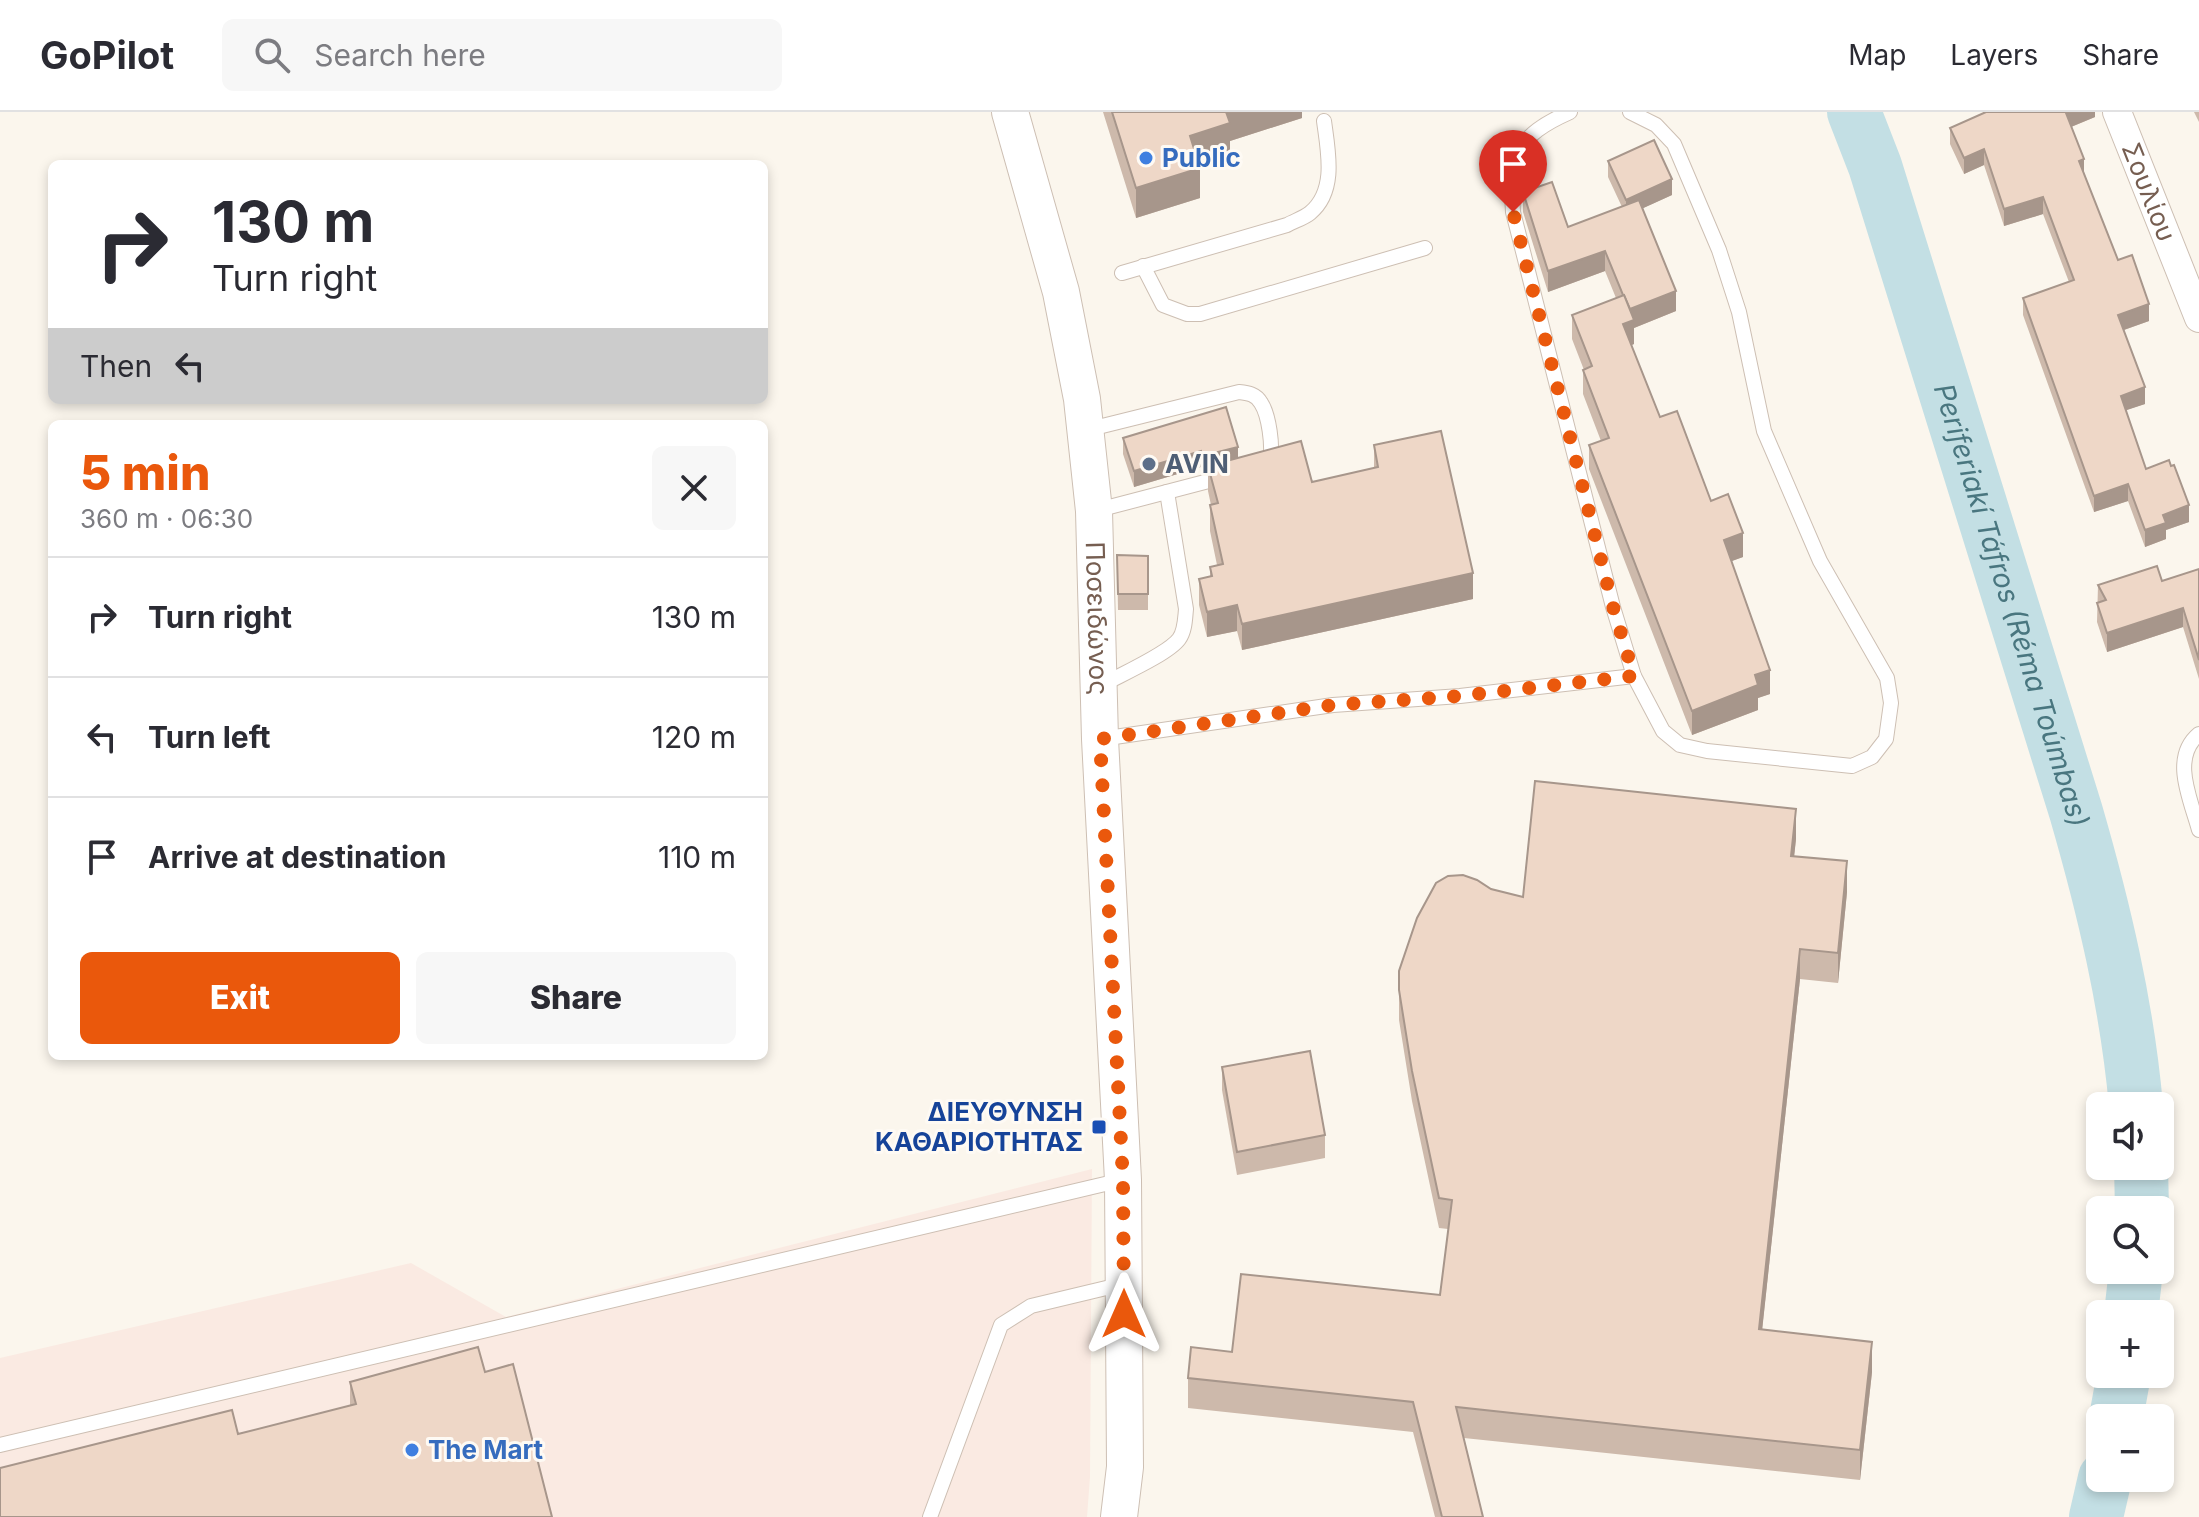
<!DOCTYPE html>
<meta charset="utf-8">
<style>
:root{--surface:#fff;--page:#f7f7f7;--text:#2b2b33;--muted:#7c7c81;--line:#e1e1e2;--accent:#ea580c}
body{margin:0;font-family:Inter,sans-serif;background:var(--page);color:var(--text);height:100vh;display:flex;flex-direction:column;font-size:30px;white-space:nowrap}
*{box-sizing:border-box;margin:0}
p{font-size:26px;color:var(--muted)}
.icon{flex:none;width:44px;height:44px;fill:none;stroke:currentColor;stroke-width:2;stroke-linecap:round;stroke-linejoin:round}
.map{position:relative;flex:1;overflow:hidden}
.side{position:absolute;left:48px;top:308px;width:720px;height:640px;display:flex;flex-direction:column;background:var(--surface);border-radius:12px;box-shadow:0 4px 12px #0003}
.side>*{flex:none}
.guide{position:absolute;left:48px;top:48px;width:720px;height:244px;border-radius:12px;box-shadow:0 4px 12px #0003;background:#fff;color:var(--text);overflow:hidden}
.buttons{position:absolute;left:2086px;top:980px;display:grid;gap:16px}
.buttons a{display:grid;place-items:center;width:88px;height:88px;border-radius:12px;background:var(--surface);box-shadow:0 4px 12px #0003;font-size:40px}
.pin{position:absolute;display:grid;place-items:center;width:68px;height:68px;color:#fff;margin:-82px -34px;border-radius:50% 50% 50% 0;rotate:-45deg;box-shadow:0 0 8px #0007}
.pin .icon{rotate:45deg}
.me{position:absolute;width:88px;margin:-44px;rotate:0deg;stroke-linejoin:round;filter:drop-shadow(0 0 6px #0008)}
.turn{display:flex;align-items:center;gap:28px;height:168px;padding:0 32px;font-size:36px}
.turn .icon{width:104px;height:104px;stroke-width:2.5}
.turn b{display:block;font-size:56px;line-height:68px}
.then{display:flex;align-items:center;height:76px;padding:0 32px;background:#0003;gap:16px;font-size:30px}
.round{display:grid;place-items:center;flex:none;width:84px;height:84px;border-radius:12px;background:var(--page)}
.overview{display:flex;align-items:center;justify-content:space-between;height:136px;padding:0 32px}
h1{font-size:48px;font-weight:800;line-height:60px;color:var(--accent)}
.action{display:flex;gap:16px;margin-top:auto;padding:16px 32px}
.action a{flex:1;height:92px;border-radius:12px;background:var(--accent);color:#fff;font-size:32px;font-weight:800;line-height:92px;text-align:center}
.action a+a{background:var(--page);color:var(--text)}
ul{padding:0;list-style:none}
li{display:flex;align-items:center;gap:24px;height:120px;padding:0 32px;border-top:2px solid var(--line)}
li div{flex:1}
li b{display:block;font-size:30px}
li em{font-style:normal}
header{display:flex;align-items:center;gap:48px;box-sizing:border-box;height:112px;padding:0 40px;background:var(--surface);border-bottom:2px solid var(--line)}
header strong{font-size:38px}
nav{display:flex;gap:44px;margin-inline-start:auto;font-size:28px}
.search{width:560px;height:72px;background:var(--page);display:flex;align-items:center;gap:20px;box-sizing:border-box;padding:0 28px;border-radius:12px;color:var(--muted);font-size:30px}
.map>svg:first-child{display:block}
.commercial{fill:#faeae2}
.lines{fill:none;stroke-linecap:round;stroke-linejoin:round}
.river{stroke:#c3dfe4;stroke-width:54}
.service-casing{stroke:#cdbfb3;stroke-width:16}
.minor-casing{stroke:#cdbfb3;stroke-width:30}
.tertiary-casing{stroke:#cdbfb3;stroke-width:38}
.service{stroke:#fff;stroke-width:14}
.minor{stroke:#fff;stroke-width:28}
.tertiary{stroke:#fff;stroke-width:36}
.wall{fill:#cdb9ab}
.shaded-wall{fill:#a7968b}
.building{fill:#eed7c7;stroke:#a7968b;stroke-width:2}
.route{stroke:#ea580c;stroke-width:14;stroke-dasharray:0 25.2}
.shop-dot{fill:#3f7fe0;stroke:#fefaf4;stroke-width:3}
.service-dot{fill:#5c6f8a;stroke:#fefaf4;stroke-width:3}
.transit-dot{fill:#1a4fb4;stroke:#fefaf4;stroke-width:3}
.labels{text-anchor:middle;stroke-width:6;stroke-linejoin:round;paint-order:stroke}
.shop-label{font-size:26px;font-weight:bold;fill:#366cbe;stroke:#fefaf4;text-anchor:start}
.street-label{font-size:26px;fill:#765e51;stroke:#fefaf4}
.service-label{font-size:26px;font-weight:bold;fill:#4e5e75;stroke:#fefaf4;text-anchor:start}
.transit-label{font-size:26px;font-weight:bold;fill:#164399;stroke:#fefaf4;text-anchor:end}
.water-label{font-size:28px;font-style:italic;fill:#49767f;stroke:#fefaf4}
</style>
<header>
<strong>GoPilot</strong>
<div class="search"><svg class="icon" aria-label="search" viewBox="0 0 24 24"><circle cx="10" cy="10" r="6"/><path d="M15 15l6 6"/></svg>Search here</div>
<nav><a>Map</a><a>Layers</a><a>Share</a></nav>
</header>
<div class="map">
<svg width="2199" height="1405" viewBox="0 0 2199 1405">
<rect width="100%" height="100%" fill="#fbf6ed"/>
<!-- commercial -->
<path class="commercial" d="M1092,1057L1090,1365L1087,1405H0V1246L411,1151L506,1205Z"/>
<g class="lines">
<!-- river -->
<g class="river">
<path id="s1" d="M1854,0L1875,54L2076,700C2104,797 2127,893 2136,994"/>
<path d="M2141,1054L2142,1098"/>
<path d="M2131,1202L2136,1158"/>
<path d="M2116,1306L2124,1262"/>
<path d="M2096,1405L2105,1366"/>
</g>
<!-- service casing -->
<g class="service-casing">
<g id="service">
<path d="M1570,0C1516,24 1509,44 1513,100L1613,495L1634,564L1663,619L1680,633L1707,639L1852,654L1872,645L1886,627L1891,591L1887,566L1820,449L1764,319L1739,200L1719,138L1674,32L1656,13L1630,0"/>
<path d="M1143,154L1163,193L1187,202H1200L1425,136"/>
<path d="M1122,161L1287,113C1294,109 1304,106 1310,101C1337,79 1328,39 1324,9"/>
<path d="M1086,318L1239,280C1248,281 1256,282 1261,291C1269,303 1273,334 1270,348L1266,350"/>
<path d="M1094,399L1224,365"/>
<path d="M1102,573C1120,563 1168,542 1179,527C1185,519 1185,507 1186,497L1167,380"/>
<path d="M2199,622C2170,646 2191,688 2199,718"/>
<path d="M1101,627L1333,593L1460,584L1634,564"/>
<path d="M0,1333L1122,1068"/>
<path d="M930,1405L1001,1213L1031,1194L1123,1172"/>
</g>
</g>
<!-- minor casing -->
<g class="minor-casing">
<g id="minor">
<path id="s2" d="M2117,0L2199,206"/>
</g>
</g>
<!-- tertiary casing -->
<g class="tertiary-casing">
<g id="tertiary">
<path id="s3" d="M1010,0L1061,180L1082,287L1094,399L1100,627L1123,1068L1125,1355L1119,1405"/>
</g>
</g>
<!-- service -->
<use href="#service" class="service"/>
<!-- minor -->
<use href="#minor" class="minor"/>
<!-- tertiary -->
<use href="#tertiary" class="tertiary"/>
</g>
<!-- wall -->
<g class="wall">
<path d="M1103,0H1302V6L1230,29V41L1198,51L1200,86L1136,106Z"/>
<path d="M1983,0H2095V5L2071,15L2084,61L2118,148L2149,209L2124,218L2145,292L2126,298L2146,357L2189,410L2166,418V427L2145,435L2128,389L2094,400L2023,203V186L2069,170L2043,102L2004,114L1984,53L1964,62L1950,32V16L1983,1Z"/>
<path d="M2194,0H2199V10Z"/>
<path d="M1608,49L1672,83L1643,96L1676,199L1634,216V232L1631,233L1660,305L1743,445L1731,449L1770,582L1758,586V598L1692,623L1589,357V333L1601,329L1583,282V258H1584L1572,227V203L1616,186L1605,159L1548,180L1523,100V80L1568,115L1622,95L1608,65Z"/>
<path d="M1123,326L1238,345L1312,370L1374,356V333L1473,487L1242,538L1237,519L1207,525L1199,493V467L1210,464V455L1217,453L1210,419V393H1211L1208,379V359L1202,360L1201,355L1134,375L1123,342Z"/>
<path d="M1117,443L1148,444V498H1118Z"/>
<path d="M2199,457V567L2183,515L2107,540L2097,510L2098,473L2162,469Z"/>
<path d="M1796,727L1794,744L1847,780L1838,871L1800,867L1762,1218L1872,1260L1860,1368L1464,1326L1483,1405H1435L1413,1320L1188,1296V1266L1232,1240L1440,1183L1448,1117L1439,1116L1412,989L1399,908V859L1491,777L1523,785Z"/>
<path d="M1222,955L1325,1023V1046L1237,1063L1222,978Z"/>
<path d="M478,1235L485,1260L513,1252L552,1405H0V1356L232,1298L238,1322L350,1294V1270Z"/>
</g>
<!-- shaded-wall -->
<g class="shaded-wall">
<path d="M1226,0H1302V6L1230,29V41L1190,54V24Z"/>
<path d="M2068,0H2095V5L2066,17V1Z"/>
<path d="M1984,37V53L1964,62V46Z"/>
<path d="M2084,47V64L2079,49Z"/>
<path d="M1200,56V86L1136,106V76Z"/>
<path d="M1672,67V83L1626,104V88Z"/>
<path d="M2043,85V102L2004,114V97Z"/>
<path d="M1605,139V159L1548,180V159Z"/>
<path d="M1676,179V199L1634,216V232L1623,237V212L1628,198Z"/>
<path d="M2149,192V209L2118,220V203Z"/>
<path d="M2145,275V292L2121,300V284Z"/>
<path d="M1238,335V351L1208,354V359L1202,360V344Z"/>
<path d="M1201,339V355L1134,375V359Z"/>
<path d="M2128,372V389L2094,400V384Z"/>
<path d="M2189,393V410L2166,418V427L2145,435V418L2163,403Z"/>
<path d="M1743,421V445L1724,452V428Z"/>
<path d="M1473,461V487L1242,538V512Z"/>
<path d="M1237,493V519L1207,525V500Z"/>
<path d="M2183,496V515L2107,540V521Z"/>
<path d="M1770,558V582L1758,586V598L1692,623V599L1755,563Z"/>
<path d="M1796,697V727L1791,774V744Z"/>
<path d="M1847,749V780L1838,871V841Z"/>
<path d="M1800,837V867L1759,1247V1217Z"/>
<path d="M1872,1230V1260L1860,1368V1338Z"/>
</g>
<!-- building -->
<g class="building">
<path d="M1112,0H1226L1230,11L1190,24L1200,56L1136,76Z"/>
<path d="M1986,0H2068L2066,1L2084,47L2079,49L2118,148L2132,143L2149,192L2118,203L2145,275L2121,284L2146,357L2169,348L2171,354L2174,353L2189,393L2163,403L2166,411L2145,418L2128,372L2094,384L2023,186L2074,168L2043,85L2004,97L1984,37L1964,46L1950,16Z"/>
<path d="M1654,28L1672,67L1626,88L1608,49Z"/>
<path d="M1552,70L1568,115L1639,88L1676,179L1630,197L1624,183H1623L1605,139L1548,159L1523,80Z"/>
<path d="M1624,183L1634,208L1623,212L1660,305L1677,299L1711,389L1728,382L1743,421L1724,428L1770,558L1755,563L1758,573L1692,599L1589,333L1609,326L1583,258L1592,254L1572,203Z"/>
<path d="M1226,295L1238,335L1202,344L1201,339L1134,359L1123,326Z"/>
<path d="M1441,319L1473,461L1242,512L1237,493L1207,500L1199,467L1212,464L1210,455L1223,452L1210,393L1218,391L1208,354L1301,329L1312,370L1378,355L1374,333Z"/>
<path d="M1117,443L1148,444V482H1118Z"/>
<path d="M2157,454L2162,469L2199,457V548L2183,496L2107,521L2097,491L2106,488L2098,473Z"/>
<path d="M1535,669L1796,697L1791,744L1847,749L1838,841L1800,837L1759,1217L1872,1230L1860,1338L1456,1295L1483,1405H1442L1413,1290L1188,1266L1191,1235L1232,1240L1241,1162L1440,1183L1452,1088L1439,1086L1412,959L1399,878V859L1417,806L1436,771L1448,764L1463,763L1477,768L1491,777L1523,785Z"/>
<path d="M1310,939L1325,1023L1237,1040L1222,955Z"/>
<path d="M478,1235L485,1260L513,1252L552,1405H0V1356L232,1298L238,1322L356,1292L350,1270Z"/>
</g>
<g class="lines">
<!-- route -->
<path class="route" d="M1124,1202L1123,1068L1100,627L1333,593L1460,584L1634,564L1613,495L1513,100"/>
</g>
<!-- markers -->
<g class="shop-dot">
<circle cx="1146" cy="46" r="8"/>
<circle cx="412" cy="1338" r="8"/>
</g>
<circle class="service-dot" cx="1149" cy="352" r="8"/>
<rect class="transit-dot" x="1091" y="1007" width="16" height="16" rx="4"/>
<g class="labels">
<!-- shop labels -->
<g class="shop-label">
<text x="1162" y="55">Public</text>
<text x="428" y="1347">The Mart</text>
</g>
<!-- street labels -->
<g class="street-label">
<text dy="9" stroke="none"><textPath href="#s2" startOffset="86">Σουλίου</textPath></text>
<text dy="9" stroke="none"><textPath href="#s3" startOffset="516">Ποσειδώνος</textPath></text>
</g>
<!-- service labels -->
<g class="service-label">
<text x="1165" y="361">AVIN</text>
</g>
<!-- transit labels -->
<g class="transit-label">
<text x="1083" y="1009">ΔΙΕΥΘΥΝΣΗ<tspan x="1083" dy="30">ΚΑΘΑΡΙΟΤΗΤΑΣ</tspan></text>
</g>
<!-- water labels -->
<g class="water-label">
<text dy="10" stroke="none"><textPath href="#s1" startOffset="518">Periferiakí Táfros (Réma Toúmbas)</textPath></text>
</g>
</g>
</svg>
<div class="buttons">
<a><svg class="icon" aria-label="sound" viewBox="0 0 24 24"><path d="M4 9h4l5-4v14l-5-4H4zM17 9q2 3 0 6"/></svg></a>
<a><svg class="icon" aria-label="search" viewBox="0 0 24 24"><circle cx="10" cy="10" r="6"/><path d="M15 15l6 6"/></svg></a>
<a>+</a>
<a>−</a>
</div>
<div class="pin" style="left:1513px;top:100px;background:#d93025"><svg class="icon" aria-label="arrive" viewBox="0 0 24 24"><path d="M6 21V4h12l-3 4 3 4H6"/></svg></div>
<svg class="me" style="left:1124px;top:1202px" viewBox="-20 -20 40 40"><path d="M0-17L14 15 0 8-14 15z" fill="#ea580c" stroke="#fff" stroke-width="4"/></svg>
<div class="guide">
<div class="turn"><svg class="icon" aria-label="right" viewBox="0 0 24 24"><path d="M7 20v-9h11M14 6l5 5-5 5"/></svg><div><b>130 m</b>Turn right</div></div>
<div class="then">Then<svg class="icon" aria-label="left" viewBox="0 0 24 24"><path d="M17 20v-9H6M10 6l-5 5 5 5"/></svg></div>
</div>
<section class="side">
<div class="overview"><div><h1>5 min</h1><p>360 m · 06:30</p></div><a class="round"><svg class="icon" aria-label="close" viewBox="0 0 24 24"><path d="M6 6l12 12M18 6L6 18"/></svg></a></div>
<ul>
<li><svg class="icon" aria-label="right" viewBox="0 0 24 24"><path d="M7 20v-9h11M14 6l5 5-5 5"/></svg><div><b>Turn right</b></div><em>130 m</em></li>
<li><svg class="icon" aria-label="left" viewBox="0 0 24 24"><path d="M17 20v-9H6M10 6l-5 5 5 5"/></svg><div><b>Turn left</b></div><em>120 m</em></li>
<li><svg class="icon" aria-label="arrive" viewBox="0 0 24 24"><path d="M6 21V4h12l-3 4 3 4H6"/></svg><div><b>Arrive at destination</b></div><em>110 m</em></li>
</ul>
<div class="action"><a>Exit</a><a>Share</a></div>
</section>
</div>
